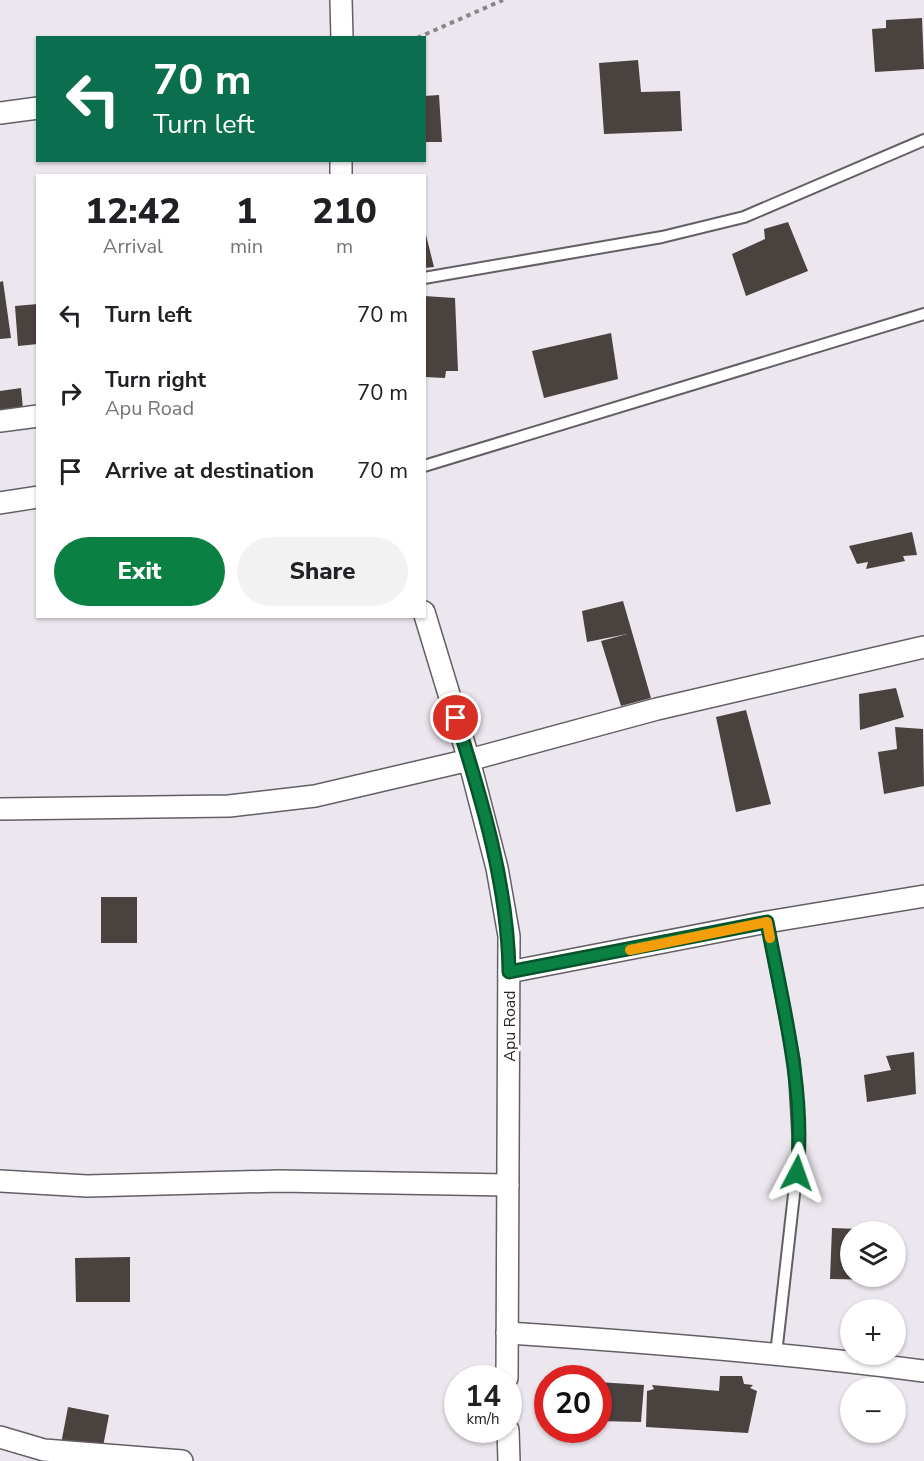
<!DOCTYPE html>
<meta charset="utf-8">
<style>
:root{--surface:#fff;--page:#f2f2f2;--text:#202124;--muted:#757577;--accent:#0b8043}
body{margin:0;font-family:"Nunito Sans",sans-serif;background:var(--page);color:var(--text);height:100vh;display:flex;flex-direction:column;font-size:22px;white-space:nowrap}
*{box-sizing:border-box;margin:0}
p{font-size:20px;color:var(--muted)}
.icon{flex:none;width:33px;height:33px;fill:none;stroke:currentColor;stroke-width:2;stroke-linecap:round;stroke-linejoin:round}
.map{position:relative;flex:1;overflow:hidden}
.details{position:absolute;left:36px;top:174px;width:390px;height:444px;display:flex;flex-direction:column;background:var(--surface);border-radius:0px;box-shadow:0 2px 4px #0004}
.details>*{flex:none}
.guide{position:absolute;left:36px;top:36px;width:390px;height:126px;border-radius:0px;box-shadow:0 2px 4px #0004;background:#0b6e4f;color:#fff;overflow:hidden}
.buttons{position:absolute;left:840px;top:1221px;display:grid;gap:12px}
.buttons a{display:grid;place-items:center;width:66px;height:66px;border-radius:50%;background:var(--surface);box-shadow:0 2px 4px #0004;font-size:30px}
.speed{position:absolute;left:444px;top:1365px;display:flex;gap:12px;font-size:30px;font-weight:700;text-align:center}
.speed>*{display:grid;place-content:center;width:78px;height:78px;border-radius:50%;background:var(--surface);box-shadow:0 2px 4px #0004;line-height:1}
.speed small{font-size:15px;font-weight:400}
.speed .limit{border:9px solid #d22;background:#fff;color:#111}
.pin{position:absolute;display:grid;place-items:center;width:51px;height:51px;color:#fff;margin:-26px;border:3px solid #fff;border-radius:50%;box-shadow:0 2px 6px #0007}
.me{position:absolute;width:66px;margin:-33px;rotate:4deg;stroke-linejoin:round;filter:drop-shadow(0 0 4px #0008)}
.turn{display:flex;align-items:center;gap:21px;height:126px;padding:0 18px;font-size:27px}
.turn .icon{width:78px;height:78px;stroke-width:2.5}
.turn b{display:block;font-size:42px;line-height:51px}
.eta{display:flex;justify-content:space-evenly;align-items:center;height:102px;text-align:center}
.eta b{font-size:36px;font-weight:800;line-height:42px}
.cta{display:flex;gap:12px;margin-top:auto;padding:12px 18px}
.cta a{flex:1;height:69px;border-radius:36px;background:var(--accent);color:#fff;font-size:24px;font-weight:800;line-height:69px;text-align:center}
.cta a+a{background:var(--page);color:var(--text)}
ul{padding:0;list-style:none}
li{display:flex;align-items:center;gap:18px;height:78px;padding:0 18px}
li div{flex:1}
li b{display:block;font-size:22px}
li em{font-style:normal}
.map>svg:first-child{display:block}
.building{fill:#49423f}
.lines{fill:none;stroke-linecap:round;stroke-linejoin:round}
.service-casing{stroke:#635f65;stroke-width:14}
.minor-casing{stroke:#635f65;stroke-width:24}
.path{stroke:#89858a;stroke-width:4;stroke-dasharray:4.5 4.5;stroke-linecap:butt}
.service{stroke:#fff;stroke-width:10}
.minor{stroke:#fff;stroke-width:21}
.route-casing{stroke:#07532c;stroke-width:15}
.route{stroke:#0b8043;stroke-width:10}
.slow{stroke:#f59e0b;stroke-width:10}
.labels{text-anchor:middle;stroke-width:6;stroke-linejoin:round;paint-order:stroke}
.street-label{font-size:16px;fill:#2a282b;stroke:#fff}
</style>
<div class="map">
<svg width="924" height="1461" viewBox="0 0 924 1461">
<rect width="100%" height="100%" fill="#ece7ee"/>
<!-- building -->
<g class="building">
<path d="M922,18L924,69L875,72L872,29L886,28V20Z"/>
<path d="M638,60L641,92L680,91L682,131L604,134L599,63Z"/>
<path d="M439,95L442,142H424V96Z"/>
<path d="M788,222L808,271L746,296L732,254L765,239L764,229Z"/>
<path d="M424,227L434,267L424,268Z"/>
<path d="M3,281L11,338L0,339V282Z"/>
<path d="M424,296L455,298L458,371H446L445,378L424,377Z"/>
<path d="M38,304V344L18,346L15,306Z"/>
<path d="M611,333L618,379L544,398L532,351Z"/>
<path d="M21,388L23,409L0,412V391Z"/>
<path d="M912,532L917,555L903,556L905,561L866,569L868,562L857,564L849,546Z"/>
<path d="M623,601L651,698L621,706L601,641L627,634L587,642L582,611Z"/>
<path d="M896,688L904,717L860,730L859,694Z"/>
<path d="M746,710L771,804L736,812L716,717Z"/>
<path d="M895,727L923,729L924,786L884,794L878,752L897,749Z"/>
<rect x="101" y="897" width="36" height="46"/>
<path d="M914,1052L916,1094L867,1102L864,1075L891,1070L886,1056Z"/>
<path d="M832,1228L886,1230V1232H850V1276H886V1280L830,1279Z"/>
<path d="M130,1257V1302H76L75,1258Z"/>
<path d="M568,1372L596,1373L597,1378H569Z"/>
<path d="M720,1376H742L744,1384L753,1385L750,1388L757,1391L748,1433L646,1427L647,1391L654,1389L652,1385L719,1391Z"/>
<path d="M598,1382L644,1385L641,1422L598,1421Z"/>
<path d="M68,1407L109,1415L102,1452L61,1444Z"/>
</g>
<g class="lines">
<!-- service casing -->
<g class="service-casing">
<g id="service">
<path d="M424,278L662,237L744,217L924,140"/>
<path d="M424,466L924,314"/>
<path d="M767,922L794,1061L799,1150L776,1354"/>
</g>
</g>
<!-- minor casing -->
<g class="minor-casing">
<g id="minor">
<path d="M341,0L342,38"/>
<path d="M0,113L38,108"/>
<path d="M341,176V160"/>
<path d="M0,421L38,416"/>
<path d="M0,503L38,497"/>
<path d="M424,612L469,760L497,868L509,936L507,1378"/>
<path d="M0,809L229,806L315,796L469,760L657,709L924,647"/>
<path d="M509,972L767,922L924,896"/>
<path d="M0,1181L87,1186L279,1181L508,1185"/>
<path d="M507,1333C646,1342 785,1353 924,1371"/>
<path d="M508,1430L509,1461"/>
<path d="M0,1437L44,1450L182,1461"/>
</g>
</g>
<!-- path -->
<path class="path" d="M417,38L503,0"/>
<!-- service -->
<use href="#service" class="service"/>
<!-- minor -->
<use href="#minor" class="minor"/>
</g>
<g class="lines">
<!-- route casing -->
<g class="route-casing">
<path id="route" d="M456,718C482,800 508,886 509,972L767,922C782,1002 806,1091 797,1173"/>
</g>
<!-- route -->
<use href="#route" class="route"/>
<!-- slow -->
<path class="slow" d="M630,950L767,922L770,938"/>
</g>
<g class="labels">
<!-- street labels -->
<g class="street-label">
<text transform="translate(509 1026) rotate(-90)" y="6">Apu Road</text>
</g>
</g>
</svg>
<div class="buttons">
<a><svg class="icon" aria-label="layers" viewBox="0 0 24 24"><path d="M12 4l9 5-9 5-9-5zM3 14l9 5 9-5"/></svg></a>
<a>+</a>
<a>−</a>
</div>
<div class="speed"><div>14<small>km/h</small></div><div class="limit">20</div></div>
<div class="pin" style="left:456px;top:718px;background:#d93025"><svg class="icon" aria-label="arrive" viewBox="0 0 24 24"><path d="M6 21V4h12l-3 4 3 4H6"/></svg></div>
<svg class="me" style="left:797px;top:1173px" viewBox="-20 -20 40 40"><path d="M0-17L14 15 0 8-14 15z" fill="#0b8043" stroke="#fff" stroke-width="4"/></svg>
<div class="guide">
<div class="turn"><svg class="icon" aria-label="left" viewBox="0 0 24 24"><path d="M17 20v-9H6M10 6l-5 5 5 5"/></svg><div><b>70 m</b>Turn left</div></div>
</div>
<section class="details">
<div class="eta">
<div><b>12:42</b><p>Arrival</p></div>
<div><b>1</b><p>min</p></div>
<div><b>210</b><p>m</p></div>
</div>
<ul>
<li><svg class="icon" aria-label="left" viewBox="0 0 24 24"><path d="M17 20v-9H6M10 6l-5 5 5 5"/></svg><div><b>Turn left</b></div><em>70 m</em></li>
<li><svg class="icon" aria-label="right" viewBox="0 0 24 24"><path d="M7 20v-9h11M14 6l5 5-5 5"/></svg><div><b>Turn right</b><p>Apu Road</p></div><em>70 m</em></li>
<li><svg class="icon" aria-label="arrive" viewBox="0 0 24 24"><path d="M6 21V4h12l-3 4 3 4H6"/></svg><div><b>Arrive at destination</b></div><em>70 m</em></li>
</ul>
<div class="cta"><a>Exit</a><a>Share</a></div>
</section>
</div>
